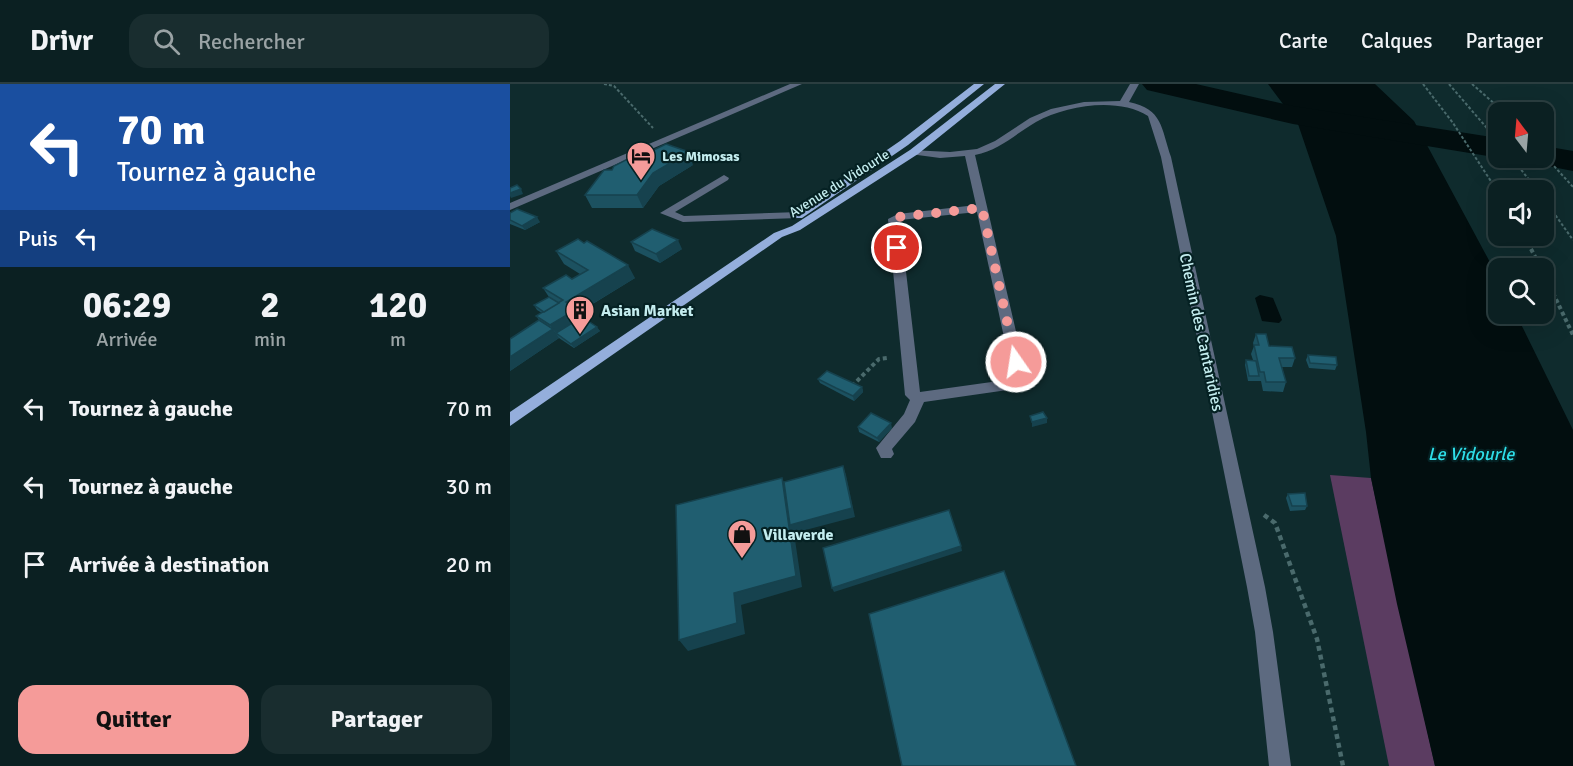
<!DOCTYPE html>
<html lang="fr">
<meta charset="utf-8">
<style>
:root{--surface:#0b2022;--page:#192d2f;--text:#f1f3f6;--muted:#9aa3a5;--line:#2b3e40;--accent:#f59b99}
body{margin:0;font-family:Signika,sans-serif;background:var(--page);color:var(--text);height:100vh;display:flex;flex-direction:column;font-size:22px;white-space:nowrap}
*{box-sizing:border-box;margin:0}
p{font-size:20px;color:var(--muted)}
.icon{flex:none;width:33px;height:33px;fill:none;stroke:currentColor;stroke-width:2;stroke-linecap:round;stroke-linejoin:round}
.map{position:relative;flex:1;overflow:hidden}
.drawer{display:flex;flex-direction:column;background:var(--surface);width:510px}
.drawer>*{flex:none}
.banner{background:#1a4fa0;color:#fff;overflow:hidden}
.needle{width:39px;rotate:344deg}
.tools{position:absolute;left:978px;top:18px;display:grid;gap:12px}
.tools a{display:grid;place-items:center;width:66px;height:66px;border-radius:12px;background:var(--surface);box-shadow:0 6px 24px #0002,0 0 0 2px var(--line);font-size:30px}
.pin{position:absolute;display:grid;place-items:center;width:51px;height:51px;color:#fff;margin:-26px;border:3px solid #fff;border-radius:50%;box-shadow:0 2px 6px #0007}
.me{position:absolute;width:66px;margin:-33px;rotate:347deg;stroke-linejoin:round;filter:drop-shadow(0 0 4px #0008)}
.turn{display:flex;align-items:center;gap:21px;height:126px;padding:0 18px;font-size:27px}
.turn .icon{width:78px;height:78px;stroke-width:2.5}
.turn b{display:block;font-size:42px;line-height:51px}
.then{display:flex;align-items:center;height:57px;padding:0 18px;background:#0003;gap:12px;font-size:22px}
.eta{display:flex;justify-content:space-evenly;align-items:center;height:102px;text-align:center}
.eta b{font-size:36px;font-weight:700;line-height:42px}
.action{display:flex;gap:12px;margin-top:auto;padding:12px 18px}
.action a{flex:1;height:69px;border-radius:18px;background:var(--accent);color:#111;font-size:24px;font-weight:700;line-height:69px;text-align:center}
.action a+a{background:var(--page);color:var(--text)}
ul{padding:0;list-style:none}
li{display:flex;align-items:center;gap:18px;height:78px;padding:0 18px}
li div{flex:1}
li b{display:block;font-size:22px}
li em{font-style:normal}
header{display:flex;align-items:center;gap:36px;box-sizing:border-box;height:84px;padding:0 30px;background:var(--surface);border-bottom:2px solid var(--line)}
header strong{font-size:28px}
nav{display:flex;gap:33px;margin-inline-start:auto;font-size:21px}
.search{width:420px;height:54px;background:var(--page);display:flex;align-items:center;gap:15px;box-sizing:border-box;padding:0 21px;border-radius:18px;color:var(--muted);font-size:22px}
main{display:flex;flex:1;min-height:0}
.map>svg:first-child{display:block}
.green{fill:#5b3c61}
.water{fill:#020e0f}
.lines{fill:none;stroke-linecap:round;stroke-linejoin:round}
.river{fill:#020e0f;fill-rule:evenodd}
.path-far2{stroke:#4a6a6c;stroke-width:2;stroke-dasharray:3 2;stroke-linecap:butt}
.path-far1{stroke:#4a6a6c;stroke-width:4;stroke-dasharray:4 3;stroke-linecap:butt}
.path{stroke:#4a6a6c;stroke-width:4.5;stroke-dasharray:5 4;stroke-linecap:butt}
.minor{fill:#5d6a80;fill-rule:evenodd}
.major{fill:#94aedc;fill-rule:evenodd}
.wall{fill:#1c5160}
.shaded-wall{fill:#16424e}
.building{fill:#205e70;stroke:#16424e;stroke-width:1.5}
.route{stroke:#f59b99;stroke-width:10;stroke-dasharray:0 18}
.labels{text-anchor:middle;stroke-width:4.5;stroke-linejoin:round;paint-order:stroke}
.far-poi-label{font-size:14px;font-weight:bold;fill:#c4edef;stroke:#052123;text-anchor:start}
.far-street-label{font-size:14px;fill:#c4edef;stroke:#052123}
.poi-label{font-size:16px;font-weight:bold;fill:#c4edef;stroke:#052123;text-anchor:start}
.street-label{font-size:16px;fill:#c4edef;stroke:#052123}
.water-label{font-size:18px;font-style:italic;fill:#2edfe9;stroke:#052123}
</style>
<header>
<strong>Drivr</strong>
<div class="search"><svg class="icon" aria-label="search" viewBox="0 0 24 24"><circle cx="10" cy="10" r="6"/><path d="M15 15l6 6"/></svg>Rechercher</div>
<nav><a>Carte</a><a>Calques</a><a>Partager</a></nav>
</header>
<main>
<section class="drawer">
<div class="banner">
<div class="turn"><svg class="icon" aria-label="left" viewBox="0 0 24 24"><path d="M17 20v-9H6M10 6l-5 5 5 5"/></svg><div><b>70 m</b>Tournez à gauche</div></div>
<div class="then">Puis<svg class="icon" aria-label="left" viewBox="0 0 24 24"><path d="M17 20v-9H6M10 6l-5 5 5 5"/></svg></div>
</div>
<div class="eta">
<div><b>06:29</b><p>Arrivée</p></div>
<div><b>2</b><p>min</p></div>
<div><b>120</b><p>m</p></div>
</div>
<ul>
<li><svg class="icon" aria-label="left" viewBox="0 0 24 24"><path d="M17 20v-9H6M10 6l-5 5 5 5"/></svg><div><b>Tournez à gauche</b></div><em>70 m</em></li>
<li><svg class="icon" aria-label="left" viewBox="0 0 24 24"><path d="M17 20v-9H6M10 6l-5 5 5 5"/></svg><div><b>Tournez à gauche</b></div><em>30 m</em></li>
<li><svg class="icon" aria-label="arrive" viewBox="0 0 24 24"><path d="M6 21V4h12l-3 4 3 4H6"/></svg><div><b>Arrivée à destination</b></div><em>20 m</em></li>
</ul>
<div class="action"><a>Quitter</a><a>Partager</a></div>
</section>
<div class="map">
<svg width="1063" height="682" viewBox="0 0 1063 682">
<rect width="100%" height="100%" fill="#0f2b2d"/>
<!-- green -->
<path class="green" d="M820,391L861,394L925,682H879Z"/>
<!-- water -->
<g class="water">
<path d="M758,0H865L904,37L982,182L988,194V230H1006L1063,346V682H925L887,520L861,394L856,348L826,152L788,40Z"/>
<path d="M750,211L763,214L772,236L769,239L752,237L745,214Z"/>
</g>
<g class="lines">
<!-- river -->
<g class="river">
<path d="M632,0H686L783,22L988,54L990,74L783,40L637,6Z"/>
<path d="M1034,62L1063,67V87L1022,79L1018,74H1034Z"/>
</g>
<!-- path-far2 -->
<g class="path-far2">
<path d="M94,0L104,2L143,44"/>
<path d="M913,0L943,39L988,108"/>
<path d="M939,0L988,57"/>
<path d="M962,0L994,28"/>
<path d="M1034,71L1063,103"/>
<path d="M1002,74L1027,106"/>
<path d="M1034,115L1063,156"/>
<path d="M1014,152L1022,167"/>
</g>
<!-- path-far1 -->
<g class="path-far1">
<path d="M1021,165L1031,184"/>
<path d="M1034,190L1063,251"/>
<path d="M342,302L369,275L377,274"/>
</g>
<!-- path -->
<path class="path" d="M754,431L765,439L807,555L833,682"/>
<!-- minor -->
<g class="minor">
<path d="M280,0H292L0,126V119Z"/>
<path d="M620,0H629L619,18C653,25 651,44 661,73L755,503L763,548L781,682H759L745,548L737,503L651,73L638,32C608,13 557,21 526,38C505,50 490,66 465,71L518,299L511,304L414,318L405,338L382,365L384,370L381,374H371L366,364L394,330L400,316L395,311L378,135L388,130L466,121L455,72L430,74L400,70V66L440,68L467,65L485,57L520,34L541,25L574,18L610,17ZM467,128L503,295L410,308L390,136Z"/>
<path d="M214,91L219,94L218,96L165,128L174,132L289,128L295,131L289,134L173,138L150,129Z"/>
</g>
<!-- major -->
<g class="major">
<path d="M464,0H474L398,61L292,134H284V130L390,57Z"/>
<path d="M485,0H495L408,70L290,146L272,153L0,342V328L264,149L282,142L400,66Z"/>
</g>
</g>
<!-- wall -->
<g class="wall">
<path d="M183,81L149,102L133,124H82L75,111Z"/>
<path d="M0,129L30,138L15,146L0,140Z"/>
<path d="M121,158L172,165L150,179L125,167Z"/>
<path d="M46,167L125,194L73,226L78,229L81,234L77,236L90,247L64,264L49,254L0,287V255L29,236L26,232L32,229L27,226L24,221L39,213L33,204L62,195L70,190L54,180Z"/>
<path d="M746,250L759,262L785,274L782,283H772L776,298L773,308L753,307L751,297H738L735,281L736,276H743L741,270L744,262L743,259Z"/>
<path d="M798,271L827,281L825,286L799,284L796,276Z"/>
<path d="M308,295L352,303L353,308L344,317L310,299Z"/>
<path d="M348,343L382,344L369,358L349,348Z"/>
<path d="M778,410L797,422L795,426L780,427L776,414Z"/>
</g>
<!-- shaded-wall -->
<g class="shaded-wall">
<path d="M179,68L183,81L149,102L133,124L127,111L143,89Z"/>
<path d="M11,105L13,110L1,114L0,112V109Z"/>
<path d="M27,133L30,138L15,146L12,142Z"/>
<path d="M168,156L172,165L150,179L146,170Z"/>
<path d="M118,181L125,194L69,228L78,229L81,234L75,237L46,249L40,241L56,218Z"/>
<path d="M87,243L90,247L64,264L61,260Z"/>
<path d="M43,245L49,254L0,287V273Z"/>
<path d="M352,303L353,308L344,317L343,312Z"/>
<path d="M537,334V339L522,343V338Z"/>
<path d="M381,339L382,344L369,358L367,354Z"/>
<path d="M333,382L336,391L345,433L284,449L292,503L231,521L235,550L178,567L169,556L224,509L272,394L278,406Z"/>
<path d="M451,462L452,467L324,508L322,504Z"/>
</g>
<!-- building -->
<g class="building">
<path d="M156,60L179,68L143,89L127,111H75L94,86H102L104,82L135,66L140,68Z"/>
<path d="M7,101L11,105L0,109V104Z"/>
<path d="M7,125L27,133L12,142L0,136V129Z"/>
<path d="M142,145L168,156L146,170L121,158Z"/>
<path d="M68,155L74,159L77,157L118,181L56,218L67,225L40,241L26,232L53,216L33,204L56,191L62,195L78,186L46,167Z"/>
<path d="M39,213L49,219L34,228L24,221Z"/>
<path d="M68,223L78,229L72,232L66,224Z"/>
<path d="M72,233L87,243L61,260L46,249Z"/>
<path d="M29,236L43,245L0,273V255Z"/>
<path d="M746,250H756L759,262L782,263L785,274H769L776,298H756L754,288H750L744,261H749Z"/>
<path d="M798,271L826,273L827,281L800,279Z"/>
<path d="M736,276L746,277L749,292H739Z"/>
<path d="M317,287L352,303L343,312L326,304L308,295Z"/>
<path d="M533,328L537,334L522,338L520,332Z"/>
<path d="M361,329L381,339L367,354L348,343Z"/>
<path d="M333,382L342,424L280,441L274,398Z"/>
<path d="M272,394L286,492L224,509L227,539L169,556L166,421Z"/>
<path d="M795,409L797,422H782L778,410Z"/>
<path d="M439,426L451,462L322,504L313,464Z"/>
<path d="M494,487L566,682H392L359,530Z"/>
</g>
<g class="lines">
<!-- route -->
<path class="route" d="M387,164L384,135L388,133L472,124L506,278"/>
</g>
<!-- icons -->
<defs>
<g id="hotel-pin" transform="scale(1.5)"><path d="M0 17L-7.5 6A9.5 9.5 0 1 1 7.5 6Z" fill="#f59b99" stroke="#052123"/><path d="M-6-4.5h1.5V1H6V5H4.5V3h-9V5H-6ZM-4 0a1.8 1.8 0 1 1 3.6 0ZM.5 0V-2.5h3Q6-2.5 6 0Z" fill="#111"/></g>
<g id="building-pin" transform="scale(1.5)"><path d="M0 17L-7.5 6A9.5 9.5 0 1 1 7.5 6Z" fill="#f59b99" stroke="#052123"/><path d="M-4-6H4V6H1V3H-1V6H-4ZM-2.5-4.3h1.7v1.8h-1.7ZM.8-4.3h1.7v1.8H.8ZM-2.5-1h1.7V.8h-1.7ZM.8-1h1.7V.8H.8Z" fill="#111"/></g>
<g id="shop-pin" transform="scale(1.5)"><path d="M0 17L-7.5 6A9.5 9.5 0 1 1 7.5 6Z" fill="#f59b99" stroke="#052123"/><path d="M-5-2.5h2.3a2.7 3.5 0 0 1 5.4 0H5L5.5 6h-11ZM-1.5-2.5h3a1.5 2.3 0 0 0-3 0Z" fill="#111"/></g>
</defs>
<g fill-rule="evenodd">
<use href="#hotel-pin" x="131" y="72"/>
<use href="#building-pin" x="70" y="226"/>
<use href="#shop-pin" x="232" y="450"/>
</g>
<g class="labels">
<!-- far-poi labels -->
<g class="far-poi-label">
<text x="152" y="77">Les Mimosas</text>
</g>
<!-- far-street labels -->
<g class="far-street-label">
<text transform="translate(329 99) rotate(-32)" y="5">Avenue du Vidourle</text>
</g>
<!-- poi labels -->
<g class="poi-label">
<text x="91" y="232">Asian Market</text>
<text x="253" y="456">Villaverde</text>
</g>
<!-- street labels -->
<g class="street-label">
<text transform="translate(692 248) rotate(78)" y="6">Chemin des Cantaridies</text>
</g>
<!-- water labels -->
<g class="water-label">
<text x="961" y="376">Le Vidourle</text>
</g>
</g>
</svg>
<div class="tools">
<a><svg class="needle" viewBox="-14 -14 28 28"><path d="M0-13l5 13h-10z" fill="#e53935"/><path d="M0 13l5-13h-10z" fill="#9aa3a5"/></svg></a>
<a><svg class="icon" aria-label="sound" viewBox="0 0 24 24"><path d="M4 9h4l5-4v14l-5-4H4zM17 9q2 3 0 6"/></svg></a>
<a><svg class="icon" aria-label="search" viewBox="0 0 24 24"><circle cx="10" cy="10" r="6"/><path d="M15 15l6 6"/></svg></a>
</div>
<div class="pin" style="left:387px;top:164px;background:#d93025"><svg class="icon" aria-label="arrive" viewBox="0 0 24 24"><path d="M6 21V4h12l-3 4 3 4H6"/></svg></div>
<svg class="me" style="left:506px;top:278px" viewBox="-20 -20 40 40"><circle r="17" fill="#f59b99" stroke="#fff" stroke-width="3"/><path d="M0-11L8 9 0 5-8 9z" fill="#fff"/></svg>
</div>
</main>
